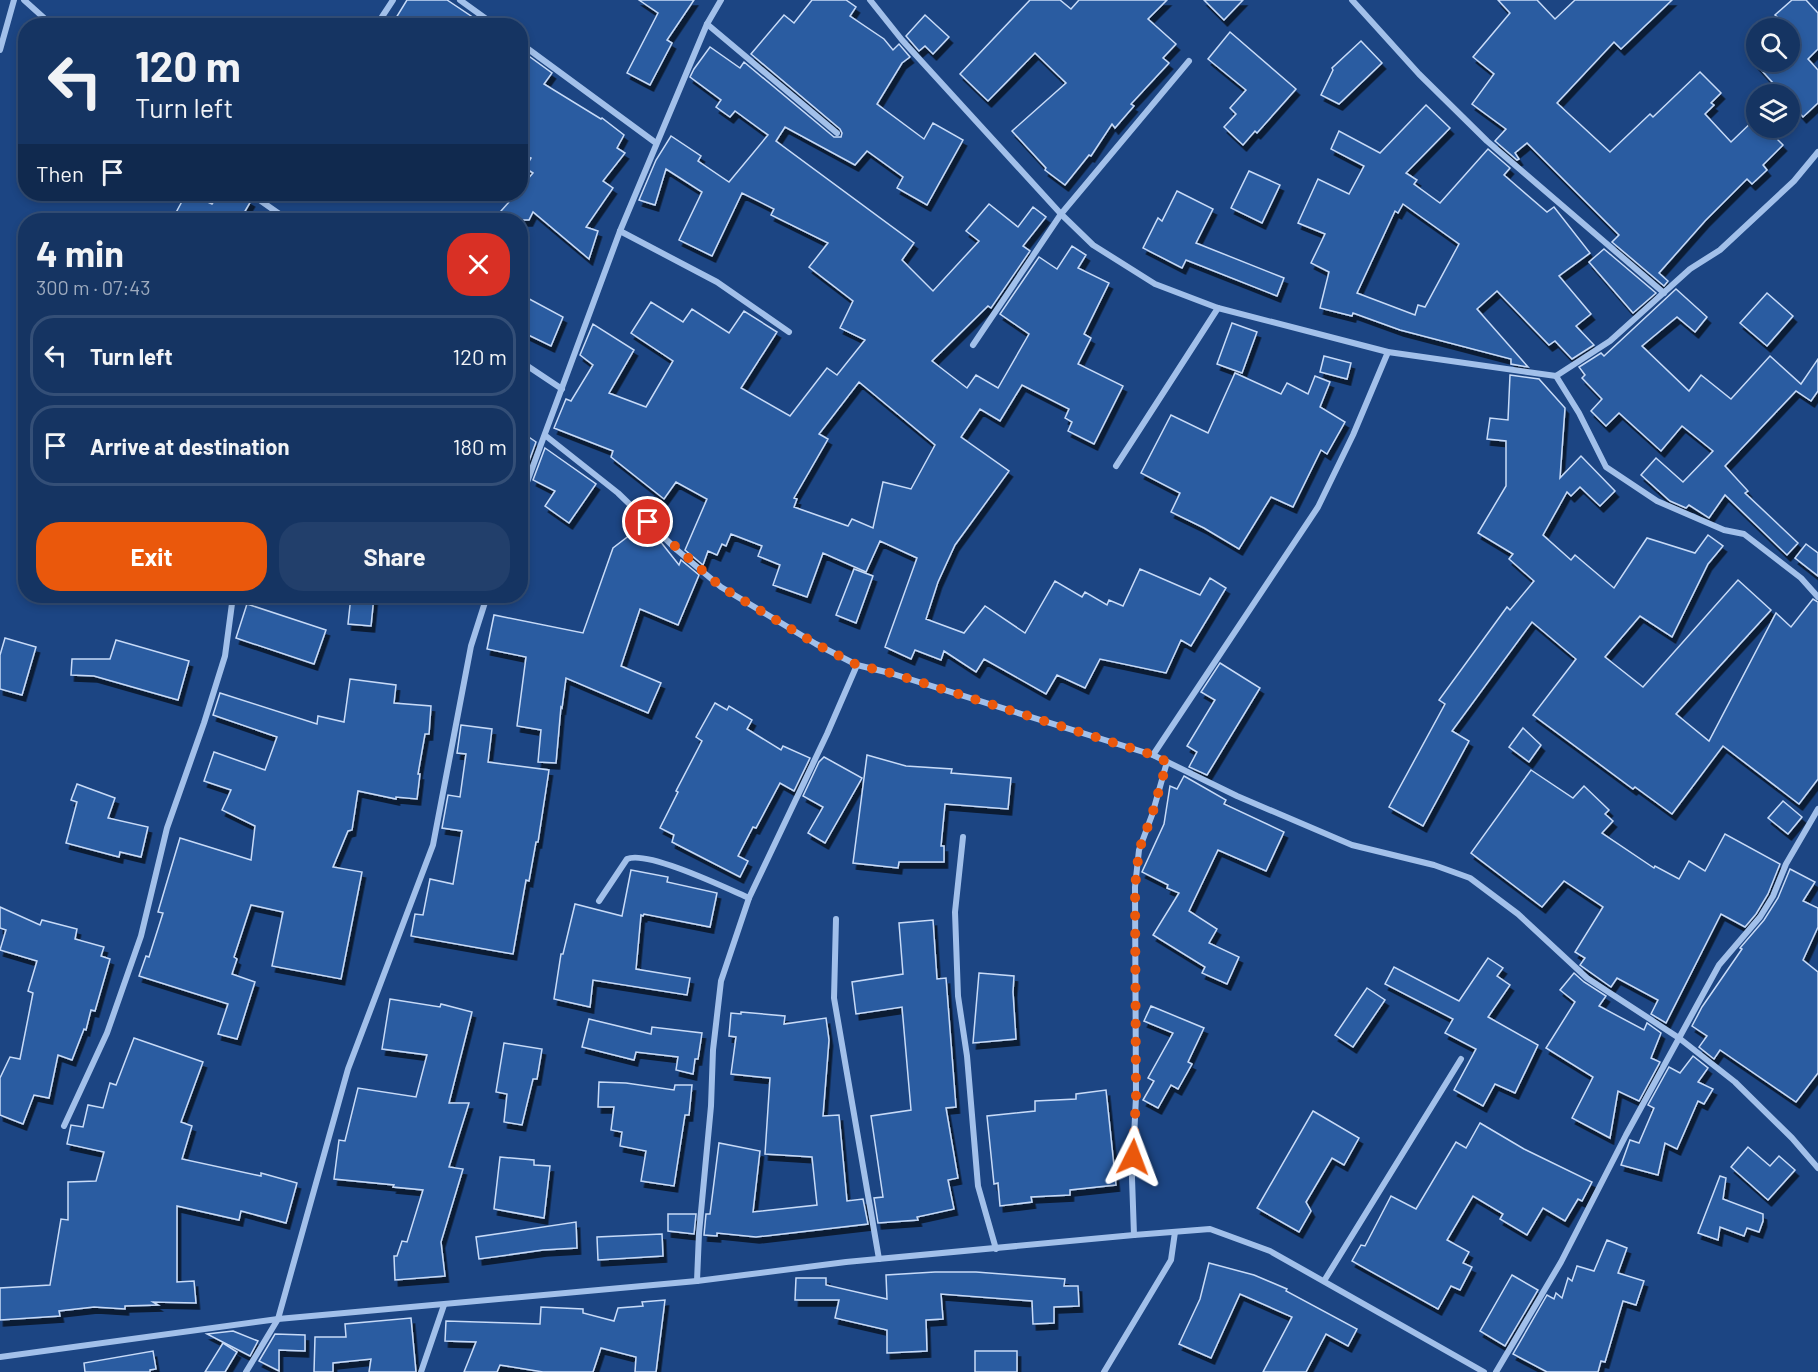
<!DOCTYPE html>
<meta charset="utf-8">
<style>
:root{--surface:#153462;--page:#223f6b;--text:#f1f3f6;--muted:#9daabe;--line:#344f77;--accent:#ea580c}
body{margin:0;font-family:Barlow,sans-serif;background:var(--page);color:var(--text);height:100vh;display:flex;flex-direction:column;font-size:22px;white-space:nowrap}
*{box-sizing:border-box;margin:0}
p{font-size:20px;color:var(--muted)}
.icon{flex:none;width:33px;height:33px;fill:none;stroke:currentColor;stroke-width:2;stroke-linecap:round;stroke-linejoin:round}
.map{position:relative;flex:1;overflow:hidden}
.side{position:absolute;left:18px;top:213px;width:510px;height:390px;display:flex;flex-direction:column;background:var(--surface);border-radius:24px;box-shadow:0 3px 9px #0003,0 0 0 2px var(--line)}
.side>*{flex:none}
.banner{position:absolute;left:18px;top:18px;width:510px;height:183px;border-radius:24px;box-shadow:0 3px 9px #0003,0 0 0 2px var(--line);background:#153462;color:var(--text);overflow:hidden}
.controls{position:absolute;left:1746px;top:18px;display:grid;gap:12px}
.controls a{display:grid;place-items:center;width:54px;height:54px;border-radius:50%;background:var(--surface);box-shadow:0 3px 9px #0003,0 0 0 2px var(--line);font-size:30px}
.pin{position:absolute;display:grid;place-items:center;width:51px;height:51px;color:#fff;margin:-26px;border:3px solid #fff;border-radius:50%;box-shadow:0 2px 6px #0007}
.me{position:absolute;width:66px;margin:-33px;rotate:3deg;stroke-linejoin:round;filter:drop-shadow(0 0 4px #0008)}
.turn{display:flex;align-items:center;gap:21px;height:126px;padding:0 18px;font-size:27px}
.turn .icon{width:78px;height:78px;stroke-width:2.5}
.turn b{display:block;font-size:42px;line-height:51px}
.then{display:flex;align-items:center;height:57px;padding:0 18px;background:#0003;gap:12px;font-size:22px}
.round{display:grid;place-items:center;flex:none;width:63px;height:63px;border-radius:24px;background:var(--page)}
.head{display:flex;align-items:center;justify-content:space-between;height:102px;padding:0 18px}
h1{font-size:36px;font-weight:700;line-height:45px}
.cta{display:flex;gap:12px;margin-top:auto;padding:12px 18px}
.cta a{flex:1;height:69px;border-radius:24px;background:var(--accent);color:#fff;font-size:24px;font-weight:700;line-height:69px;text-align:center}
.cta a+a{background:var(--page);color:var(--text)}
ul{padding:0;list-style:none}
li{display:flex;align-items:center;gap:18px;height:81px;margin:0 12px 9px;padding:0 6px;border:3px solid var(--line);border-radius:24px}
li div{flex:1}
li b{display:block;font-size:22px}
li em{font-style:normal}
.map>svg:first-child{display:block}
.building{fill:#2b5ba1;stroke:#c7dbf8;stroke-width:1.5;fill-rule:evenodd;filter:url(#shadow)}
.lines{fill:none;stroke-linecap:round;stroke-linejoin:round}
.street{stroke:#a2c0ea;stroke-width:6}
.route{stroke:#ea580c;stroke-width:10;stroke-dasharray:0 18}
</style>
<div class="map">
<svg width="1818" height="1372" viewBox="0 0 1818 1372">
<defs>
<filter id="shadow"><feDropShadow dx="3.5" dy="6" stdDeviation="0" flood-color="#0009"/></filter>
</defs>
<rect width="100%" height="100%" fill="#1c4583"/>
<!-- building -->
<g class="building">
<path d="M407,0H447L486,26H391Z"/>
<path d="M639,0H694L667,40L672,43L650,85L627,73L658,13Z"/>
<path d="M812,0H846L856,7L850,16L884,39L893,50L899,44L910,57L902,63L877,104L924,139L933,123L963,140L927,205L897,188L903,177L867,151L855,165L785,127L776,141L914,243L902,260L933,291L979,241L966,231L989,204L1018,227L1033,207L1046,217L1023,246L1030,251L991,308L988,306L932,361L967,388L976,375L998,388L1029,334L1000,314L1039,257L1057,269L1072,246L1086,255L1078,268L1109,283L1084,334L1091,338L1078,364L1123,386L1094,444L1068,431L1072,422L1065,418L1069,409L1022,385L1000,421L980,409L961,437L1009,471L955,545L938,582L926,619L964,633L985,606L1025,633L1055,581L1082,597L1085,592L1107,605L1109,600L1123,606L1140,569L1200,595L1210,578L1226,588L1191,646L1181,640L1166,673L1100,659L1085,688L1057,675L1046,694L984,659L976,672L944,651L941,660L915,650L911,659L885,647L917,558L880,541L866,572L823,553L807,597L773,585L780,565L758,556L762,546L731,534L726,546L722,544L717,555L708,551L703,565L685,550L707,499L676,482L664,499L611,457L613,451L554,428L566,399L571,401L593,365L580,355L593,324L634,350L609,393L646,407L673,361L631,333L651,302L683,322L692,309L729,333L744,311L777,332L741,388L790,416L827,368L837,375L865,340L840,328L853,301L809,267L828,243L771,215L774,209L742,193L712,256L679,240L702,192L666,169L655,205L639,200L656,160L671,136L701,156L698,161L729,182L768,135L735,111L730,117L716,107L721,100L690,77L694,69L710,47L740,68L744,62L834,137H841L842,133L840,129L751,54L784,15L794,23ZM859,382L935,445L911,489L883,482L873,528L852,519L848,526L794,507L797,499L794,498L828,439L819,434Z"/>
<path d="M1030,0H1060L1071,9L1079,0H1167L1148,19L1176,44L1163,58L1169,63L1131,104L1134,106L1115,128L1112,124L1091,156L1089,155L1065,185L1045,170L1046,168L1012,131L1066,83L1035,53L988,101L960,74Z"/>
<path d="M1204,0H1243L1224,20Z"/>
<path d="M1498,0H1537L1555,19L1575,0H1672L1621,49L1614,42L1557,103L1610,152L1650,114L1653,117L1700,72L1721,93L1711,103L1714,105L1705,114L1731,142L1756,118V128H1766L1783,145L1763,165L1767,170L1752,184L1747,179L1705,221L1659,273L1668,281L1664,286L1612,242L1619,235L1527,143L1515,153L1519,159L1517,160L1495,141L1506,129L1472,104L1494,74L1473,57L1510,13Z"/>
<path d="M1792,0H1806L1818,13V49L1808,59L1818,70V103L1803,117L1790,102V94H1783L1754,62H1790V28L1775,15Z"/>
<path d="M925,15L949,37L933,54L925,46L919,51L906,36Z"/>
<path d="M1230,32L1296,89L1257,133L1255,131L1243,145L1224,127L1236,114L1230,108L1246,90L1208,59Z"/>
<path d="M1361,41L1382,63L1339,104L1321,95L1333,70L1332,68Z"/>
<path d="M520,55L528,59L530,57L552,73L544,84L601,119L602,118L624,135L617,148L625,153L603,181L613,188L586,227L598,231L589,259L533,212L529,220H493L516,194H520V188L533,173L525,168L531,158L520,153Z"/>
<path d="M1426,105L1450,128L1406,173L1417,180L1414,184L1440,203L1488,149L1510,168L1504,175L1547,212L1554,207L1590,253L1559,276L1591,314L1576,326L1594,345L1572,359L1555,341L1549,345L1497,291L1477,309L1528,367L1511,364V359L1400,330L1353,313L1352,316L1320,308L1329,272L1311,263L1325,234L1298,223L1318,179L1349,194L1364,166L1331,149L1339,131L1380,153ZM1403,204L1459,244L1425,307L1418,305L1415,315L1357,293L1395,211L1398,213Z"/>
<path d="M1249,171L1280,185L1262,223L1231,208Z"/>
<path d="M1177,191L1213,209L1196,243L1284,278L1277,296L1186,260L1182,268L1143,248L1158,218L1162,221Z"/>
<path d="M186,194H190L212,204L219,194H239L251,201L241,218L245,220H172Z"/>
<path d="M1604,249L1656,293L1633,313L1589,262Z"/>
<path d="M1676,289L1707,317L1695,332L1677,317L1642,346L1689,391L1701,375L1731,399L1770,356L1801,384L1818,359V391L1811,401L1796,391L1725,466L1748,491L1745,493L1798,543L1787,555L1725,495L1709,518L1689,505L1686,508L1670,501L1641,475L1656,458L1683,482L1713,451L1682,426L1661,451L1619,413L1606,426L1591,411L1602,399L1582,378L1585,375L1579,367L1601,353L1604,356Z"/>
<path d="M1767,293L1793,316L1767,346L1740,323Z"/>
<path d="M520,294L563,317L551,346L520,331Z"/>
<path d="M1232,323L1257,332L1242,373L1217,364Z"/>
<path d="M1324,356L1351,363L1347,379L1320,372Z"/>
<path d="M1235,373L1281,394L1287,383L1308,394L1315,376L1330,382L1320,407L1345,422L1327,454L1321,450L1293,507L1271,497L1239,549L1204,528L1171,512L1180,493L1141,473L1171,415L1208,433Z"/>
<path d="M1510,375L1539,379L1565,408L1560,478L1581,456L1615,491L1600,506L1580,487L1571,496L1567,492L1543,535L1571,560L1575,555L1614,588L1647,538L1695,553L1708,535L1723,546L1708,564L1672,637L1640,616L1605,657L1643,687L1738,580L1771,610L1676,714L1709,741L1776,613L1791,627L1813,599L1818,602V779L1799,804L1723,746L1672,814L1635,787L1633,789L1533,715L1576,659L1532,622L1452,731L1469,741L1423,826L1389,807L1445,704L1439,700L1507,607L1510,610L1534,581L1509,559L1513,554L1478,533L1506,486V441L1487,439L1490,418L1508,420Z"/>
<path d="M520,431L536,442L524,475L520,473Z"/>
<path d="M545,448L596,484L569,523L545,506L555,491L533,480Z"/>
<path d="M643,525L660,541L679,565L681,560L699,575L678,625L640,609L621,666L661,683L648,713L566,678L562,708L561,707L556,763L538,762L541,730L517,726L526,657L487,649L494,615L583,633L613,548Z"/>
<path d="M1806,544L1818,553V576L1795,558Z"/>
<path d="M854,569L873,576L856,623L836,615Z"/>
<path d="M351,596H374L371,626L348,624Z"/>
<path d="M247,604L326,630L314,664L236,638Z"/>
<path d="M5,638L36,647L22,695L0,689V655Z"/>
<path d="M116,640L189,661L178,700L94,676L71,675L72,659H110Z"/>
<path d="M1220,663L1260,688L1207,775L1189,767L1197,752L1187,746L1215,700L1201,692Z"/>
<path d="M350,679L396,685L394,703L431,706L429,734H425L418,774H420L417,799L396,797V799L358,791L352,830L348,831L333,867L362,872L341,979L272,966L283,912L251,905L234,957L237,959L232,974L255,982L237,1039L218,1034L228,1004L139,976L146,956L149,957L163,913L158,912L180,838L251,860L255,826L222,810L231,790L204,781L214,752L265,770L277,737L213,715L220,693L317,724L318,716L344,722Z"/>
<path d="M715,703L727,710L729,706L752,720L747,729L781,750L783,746L810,758L794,791L780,783L756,828L753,827L738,856L748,861L740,877L672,842L674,835L660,828L678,792L676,791L702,741L696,737Z"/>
<path d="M461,725L492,729L488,762L549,770L538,842H536L529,881L526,880L513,954L411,936L415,914L423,915L430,879L453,884L462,831L442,828L448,795L460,797L466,754L457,753Z"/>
<path d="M1523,728L1541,745L1529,762L1509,747Z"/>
<path d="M867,755L906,766L952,769L951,773L1011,778L1008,809L945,804L941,846H944V862H899L898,868L853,863Z"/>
<path d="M824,757L862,778L825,843L808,833L823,807L803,796L819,762Z"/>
<path d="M1531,770L1573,798L1584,786L1609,810L1605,814L1613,821L1602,833L1654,868L1655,866L1679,879L1689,861L1705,871L1725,834L1780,864L1768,894L1756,914L1745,927L1721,914L1666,1023L1651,1014L1658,1000L1617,978L1611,987L1580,965L1585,958L1575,952L1603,907L1564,881L1542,907L1471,853Z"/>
<path d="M1184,776L1226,800L1224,804L1284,832L1266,871L1218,850L1189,911L1217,929L1209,943L1239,957L1227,984L1202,973L1205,967L1153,935L1179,893L1167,888L1168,885L1142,872L1164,824L1170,786L1177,789Z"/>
<path d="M77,784L115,798L108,818L148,827L141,857L120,852L119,857L66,843L77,802L71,800Z"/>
<path d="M1783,801L1802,817L1788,834L1768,818Z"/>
<path d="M1790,869L1815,882L1803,901L1818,908V927L1803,960L1818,972V1073L1796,1102L1720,1050L1714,1059L1699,1047L1707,1036L1692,1026L1702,1007L1742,949L1740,948L1764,920L1778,898Z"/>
<path d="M631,870L668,877L667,882L717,893L710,927L644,914L643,916L641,915L636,969L690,978L687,995L593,980L590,1007L554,999L561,954H563L575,904L622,916Z"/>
<path d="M0,907L40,925L42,920L77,929L75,939L104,947L101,956L110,959L95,1011L91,1010L86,1030L84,1029L72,1060L58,1055L49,1098L34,1095L23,1124L0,1115V1078L10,1057L20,1059L33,993L28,991L37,961L0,950L6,930L0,928Z"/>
<path d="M933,920L937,979L946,978L956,1107L946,1108L958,1178L948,1180L954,1209L917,1217L918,1220L878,1223L874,1198L883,1197L871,1116L911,1110L902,1007L856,1014L852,982L903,974L899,923Z"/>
<path d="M1488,958L1503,968L1497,976L1510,985L1488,1017L1538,1045L1515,1093L1495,1084L1483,1106L1454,1090L1476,1049L1445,1033L1453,1019L1385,984L1394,967L1459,1001Z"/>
<path d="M979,973L1014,976L1013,992L1016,1039L973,1043Z"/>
<path d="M1574,973L1584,982L1606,996L1599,1006L1644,1030L1647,1023L1661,1033L1651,1058L1660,1062L1639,1101L1618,1091L1610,1138L1572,1118L1593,1077L1546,1048L1575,1002L1560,990Z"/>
<path d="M1367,988L1385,1000L1353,1047L1335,1035Z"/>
<path d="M390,999L440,1007L441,1004L472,1012L449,1103H469L449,1167L463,1169L441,1242L445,1276L395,1280L394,1256H397L402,1241L407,1242L423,1190L393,1187L394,1185L334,1179L339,1140L345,1141L358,1088L416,1097L427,1055L382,1049Z"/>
<path d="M1151,1006L1204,1028L1188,1062L1192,1064L1178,1089L1171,1085L1158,1108L1143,1100L1154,1081L1148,1078L1173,1033L1144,1021Z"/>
<path d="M741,1012L785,1016L784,1024L826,1018L829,1040L823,1116L839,1115L847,1201L863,1199L868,1224L756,1237L717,1233V1236L704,1235L706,1214H710L719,1143L760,1151L753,1212L817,1205L812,1157L765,1154L770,1078L731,1074L736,1037L729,1036L731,1013L741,1014Z"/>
<path d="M589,1019L651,1034L652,1027L702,1033L698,1059H695L693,1074L676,1070L678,1057L636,1052L634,1060L582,1047Z"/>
<path d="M134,1038L203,1062L181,1122L192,1126L182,1159L261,1176V1173L297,1183L286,1223L241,1211L239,1220L177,1206V1282L194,1281L196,1303L153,1302L158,1305L125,1306V1309L94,1307L59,1311L60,1316L0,1320V1288L50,1285L61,1219L68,1220V1182L96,1181L104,1152L67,1144L71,1125L83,1127L88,1105L103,1108L110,1083L116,1085Z"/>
<path d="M504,1043L542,1049L537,1079H533L522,1125L504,1122L507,1094L496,1092Z"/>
<path d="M1693,1056L1708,1068L1698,1082L1713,1089L1704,1104L1698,1101L1677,1149L1665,1143L1658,1175L1621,1165L1630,1140L1639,1143L1654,1108L1648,1105L1669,1067L1680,1073Z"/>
<path d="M599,1082L626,1083L674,1090L675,1085H692L689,1115H685L674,1186L641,1181L646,1151L620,1146L622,1132L611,1130L614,1107H598Z"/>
<path d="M1106,1090L1116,1185L1070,1190V1195L1031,1197L1032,1202L1000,1206L998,1183L994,1184L987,1116L1035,1111V1101L1076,1099V1094Z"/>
<path d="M1313,1111L1359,1138L1344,1165L1332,1158L1306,1202L1311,1211L1299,1232L1257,1208Z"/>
<path d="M1480,1123L1524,1149L1592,1182L1582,1201L1578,1199L1565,1221L1543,1208L1527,1235L1500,1219L1503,1214L1473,1196L1447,1240L1469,1252L1463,1263L1472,1267L1460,1290L1451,1286L1438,1309L1352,1261L1361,1245L1365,1246L1391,1196L1416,1209L1456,1142L1466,1148Z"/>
<path d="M1748,1147L1770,1166L1779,1156L1795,1170L1768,1200L1731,1167Z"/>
<path d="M500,1157L534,1160V1165L550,1166L544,1218L494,1209Z"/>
<path d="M1720,1176L1726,1178L1723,1199L1763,1214V1221L1759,1232L1747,1228L1744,1236L1720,1227L1718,1240L1698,1233Z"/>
<path d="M668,1214H696L694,1234L668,1231Z"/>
<path d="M576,1222L577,1248L543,1250L479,1259L476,1237Z"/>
<path d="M662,1234L663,1256L598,1260L597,1237Z"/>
<path d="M1607,1240L1627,1248L1618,1273L1644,1281L1636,1305L1623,1301L1605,1362L1601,1361L1598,1372H1547L1513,1354L1547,1295L1554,1299L1556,1293L1562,1298L1568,1278L1572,1281L1577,1266L1594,1271Z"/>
<path d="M1209,1263L1254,1275L1287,1289L1286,1291L1357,1329L1348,1346L1326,1334L1306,1372H1263L1292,1317L1240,1294L1211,1358L1179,1344L1200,1299Z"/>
<path d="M935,1272H976L1065,1279L1064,1286H1078L1079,1306L1054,1307V1323L1033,1324L1032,1301L941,1294L943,1319L926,1320L927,1351L887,1353V1330L835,1318L839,1300H795L796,1278H826V1285L887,1299L886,1275Z"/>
<path d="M1512,1275L1538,1290L1505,1346L1480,1331Z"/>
<path d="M665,1300L656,1372H635L636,1357L601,1348L593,1372H543L500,1365L497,1372H464L476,1342L445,1341L446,1321L540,1324L541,1307L583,1309V1313L614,1321L618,1308L643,1306L642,1302Z"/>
<path d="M411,1318L416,1372H369L371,1359L333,1363V1372H314L315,1337H346L345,1324Z"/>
<path d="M233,1331L258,1341L250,1356L207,1334Z"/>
<path d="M275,1334L305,1335V1351L279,1350V1371L259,1361Z"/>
<path d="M223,1343L237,1352L225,1372H205Z"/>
<path d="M153,1351L156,1369L150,1370V1372H85L84,1363Z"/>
<rect x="975" y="1351" width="42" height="21"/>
</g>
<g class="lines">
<!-- street -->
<g class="street">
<path d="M24,0L53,26"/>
<path d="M460,0L496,26"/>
<path d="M870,0L902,40L1061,214L1093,245L1155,284L1218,308L1388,352L1556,376L1610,341L1690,269L1720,250L1794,181L1818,152"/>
<path d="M1352,0L1419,74L1487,141L1664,293"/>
<path d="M707,24L837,133"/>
<path d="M376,26L393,0"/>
<path d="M520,43L656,143"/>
<path d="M0,50L14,0"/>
<path d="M251,194L288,220"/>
<path d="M620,231L717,282L789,332"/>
<path d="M973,345L1061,214L1189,61"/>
<path d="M520,361L562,389"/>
<path d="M1556,376L1579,413L1606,467L1657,501L1724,530L1744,534L1801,578L1818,597"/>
<path d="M546,436L618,493L677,550L721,587L816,644L857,665L890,673L1153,755L1237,796L1352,845L1434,865L1470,878L1518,914L1587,978L1679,1038L1735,1082L1792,1138L1818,1168"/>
<path d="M1116,466L1218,308"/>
<path d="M520,501L620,231L707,24L721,0"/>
<path d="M1153,755L1318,507L1353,435L1388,352"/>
<path d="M963,837L955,912L958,996L967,1056L978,1186L996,1249"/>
<path d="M599,901L627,859C647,850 726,888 749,898"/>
<path d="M836,919L834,998L879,1259"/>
<path d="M64,1126L107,1033L141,936L167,828L204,723L225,656L233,596"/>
<path d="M1134,1235L1132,1178L1136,1097L1135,887L1139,850L1152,815L1167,762"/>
<path d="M697,1281L699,1233L711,1106L713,1050L721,981L749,898L827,734L857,665"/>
<path d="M1324,1281L1461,1059"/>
<path d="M0,1357L278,1319L697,1281L846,1262L1134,1235L1210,1229L1270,1251L1484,1372"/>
<path d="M246,1372L278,1319L348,1069L433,845L471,646L487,596"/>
<path d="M421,1372L444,1305"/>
<path d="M1104,1372L1171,1260L1175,1232"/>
<path d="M1496,1372L1561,1262L1626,1135L1719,965L1760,917L1773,896L1786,864L1818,809"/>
</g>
</g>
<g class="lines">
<!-- route -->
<path class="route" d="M648,522L721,587L816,644L857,665L891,673L1153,755L1167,762L1152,815L1139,850L1135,887L1136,1097L1133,1157"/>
</g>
</svg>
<div class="controls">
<a><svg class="icon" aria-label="search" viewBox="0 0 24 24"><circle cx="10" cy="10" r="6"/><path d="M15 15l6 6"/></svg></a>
<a><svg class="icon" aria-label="layers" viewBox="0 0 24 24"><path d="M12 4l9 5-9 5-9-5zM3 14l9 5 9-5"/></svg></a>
</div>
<div class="pin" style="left:648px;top:522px;background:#d93025"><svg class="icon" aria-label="arrive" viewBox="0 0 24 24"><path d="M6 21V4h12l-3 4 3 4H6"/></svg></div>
<svg class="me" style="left:1133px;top:1157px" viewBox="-20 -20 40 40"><path d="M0-17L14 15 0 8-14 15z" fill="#ea580c" stroke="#fff" stroke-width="4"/></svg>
<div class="banner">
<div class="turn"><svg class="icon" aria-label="left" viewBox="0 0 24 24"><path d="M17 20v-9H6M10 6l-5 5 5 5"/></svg><div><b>120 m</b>Turn left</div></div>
<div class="then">Then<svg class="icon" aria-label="arrive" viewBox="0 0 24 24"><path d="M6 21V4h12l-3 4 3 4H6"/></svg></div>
</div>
<section class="side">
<div class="head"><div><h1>4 min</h1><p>300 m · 07:43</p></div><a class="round" style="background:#d93025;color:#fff"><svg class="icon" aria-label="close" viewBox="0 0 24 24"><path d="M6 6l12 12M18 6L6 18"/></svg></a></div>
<ul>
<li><svg class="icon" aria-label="left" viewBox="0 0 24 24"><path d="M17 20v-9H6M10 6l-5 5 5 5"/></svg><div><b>Turn left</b></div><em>120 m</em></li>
<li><svg class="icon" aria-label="arrive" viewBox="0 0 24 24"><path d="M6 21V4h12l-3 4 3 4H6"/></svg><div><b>Arrive at destination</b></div><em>180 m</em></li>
</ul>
<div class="cta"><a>Exit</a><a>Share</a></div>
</section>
</div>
